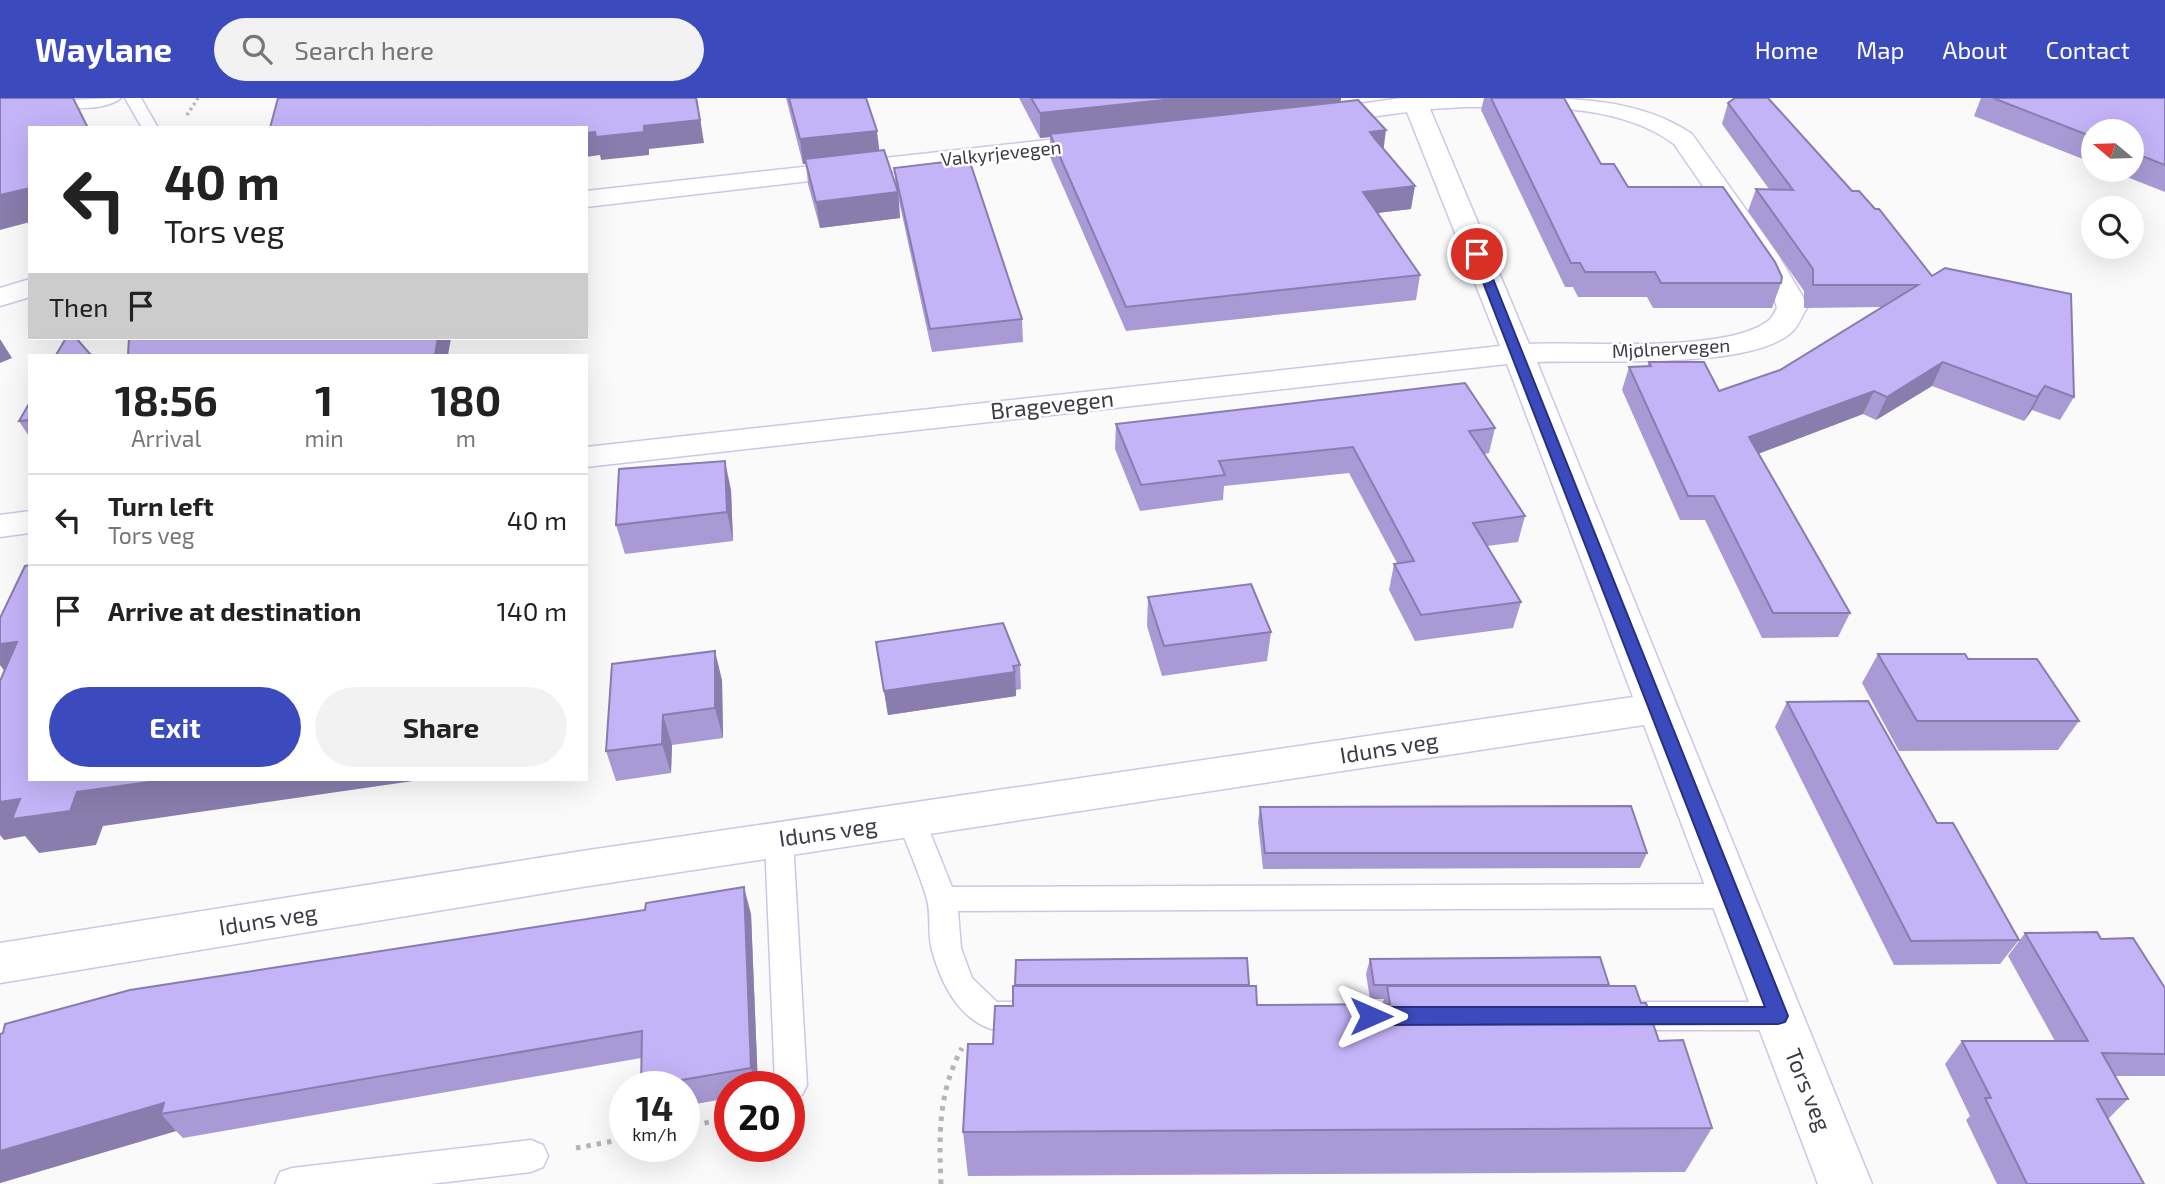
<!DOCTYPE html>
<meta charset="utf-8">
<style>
:root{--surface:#fff;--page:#f2f2f2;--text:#222;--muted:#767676;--line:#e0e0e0;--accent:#3b4bbe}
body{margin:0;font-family:"Exo 2",sans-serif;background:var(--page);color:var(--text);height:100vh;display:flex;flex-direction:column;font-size:26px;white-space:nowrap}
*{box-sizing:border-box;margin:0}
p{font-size:23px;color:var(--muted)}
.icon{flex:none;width:38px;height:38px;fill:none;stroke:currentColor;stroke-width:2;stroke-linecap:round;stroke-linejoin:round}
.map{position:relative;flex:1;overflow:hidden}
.details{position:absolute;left:28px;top:256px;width:560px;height:427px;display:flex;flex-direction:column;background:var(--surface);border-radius:0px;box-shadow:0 7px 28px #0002}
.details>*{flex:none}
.top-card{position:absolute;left:28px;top:28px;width:560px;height:214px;border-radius:0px;box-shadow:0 7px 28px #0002;background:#fff;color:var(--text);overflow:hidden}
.needle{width:46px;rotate:289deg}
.fabs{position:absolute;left:2081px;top:21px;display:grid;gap:14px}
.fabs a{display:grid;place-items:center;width:63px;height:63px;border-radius:50%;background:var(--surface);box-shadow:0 7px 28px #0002;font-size:35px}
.speed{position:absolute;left:609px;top:973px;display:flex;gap:14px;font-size:35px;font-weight:700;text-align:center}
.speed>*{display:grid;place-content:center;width:91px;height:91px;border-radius:50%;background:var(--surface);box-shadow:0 7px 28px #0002;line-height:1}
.speed small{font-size:18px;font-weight:400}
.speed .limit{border:10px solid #d22;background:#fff;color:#111}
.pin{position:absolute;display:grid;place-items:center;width:60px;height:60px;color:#fff;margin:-30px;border:4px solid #fff;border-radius:50%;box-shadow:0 2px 7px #0007}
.me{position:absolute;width:77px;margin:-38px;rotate:90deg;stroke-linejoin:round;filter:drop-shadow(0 0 5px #0008)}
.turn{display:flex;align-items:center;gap:24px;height:147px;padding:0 21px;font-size:32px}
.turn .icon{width:91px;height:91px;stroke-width:2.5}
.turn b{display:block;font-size:49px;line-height:60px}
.then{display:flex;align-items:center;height:66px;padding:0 21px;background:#0003;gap:14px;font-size:26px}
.eta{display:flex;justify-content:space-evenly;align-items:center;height:119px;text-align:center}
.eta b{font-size:42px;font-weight:700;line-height:49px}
.action{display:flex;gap:14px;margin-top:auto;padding:14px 21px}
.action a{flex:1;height:80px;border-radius:42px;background:var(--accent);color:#fff;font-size:28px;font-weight:700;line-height:80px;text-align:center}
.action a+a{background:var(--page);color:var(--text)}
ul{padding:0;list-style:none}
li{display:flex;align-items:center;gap:21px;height:91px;padding:0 21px;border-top:2px solid var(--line)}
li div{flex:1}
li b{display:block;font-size:26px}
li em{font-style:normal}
header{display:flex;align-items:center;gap:42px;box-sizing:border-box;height:98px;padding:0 35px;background:var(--accent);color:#fff}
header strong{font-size:33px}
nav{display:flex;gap:38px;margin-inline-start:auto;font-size:24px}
.search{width:490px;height:63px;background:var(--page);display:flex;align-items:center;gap:18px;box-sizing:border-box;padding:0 24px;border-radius:38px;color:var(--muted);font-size:26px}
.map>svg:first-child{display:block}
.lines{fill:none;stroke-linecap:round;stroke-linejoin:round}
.service-casing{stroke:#cdc6e8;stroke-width:3}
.minor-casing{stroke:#cdc6e8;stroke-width:3}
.path-far1{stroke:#b6b4b9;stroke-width:3.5;stroke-dasharray:2.5 3.5;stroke-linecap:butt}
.path{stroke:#b6b4b9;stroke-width:5;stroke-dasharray:4.5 6;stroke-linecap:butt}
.service{fill:#fff;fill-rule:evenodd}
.minor{fill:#fff;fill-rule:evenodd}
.wall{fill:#a89ad4}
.shaded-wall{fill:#887dad}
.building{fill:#c3b3f7;stroke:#887dad;stroke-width:2}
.route{fill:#3b4bbe;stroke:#26317c;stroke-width:2}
.labels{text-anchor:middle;stroke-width:5;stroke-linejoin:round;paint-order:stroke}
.far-street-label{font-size:19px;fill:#3d3a47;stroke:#fff}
.street-label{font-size:23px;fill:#3d3a47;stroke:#fff}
</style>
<header>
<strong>Waylane</strong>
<div class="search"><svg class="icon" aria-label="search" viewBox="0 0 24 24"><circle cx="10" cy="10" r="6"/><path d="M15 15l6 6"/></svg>Search here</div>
<nav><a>Home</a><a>Map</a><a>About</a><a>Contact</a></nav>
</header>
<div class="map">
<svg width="2165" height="1086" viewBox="0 0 2165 1086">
<rect width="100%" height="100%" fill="#fafafa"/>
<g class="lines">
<!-- service casing -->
<g class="service-casing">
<g id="service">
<path d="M44,0L70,2L121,0C106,13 59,14 44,0Z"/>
<path d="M125,0H141L158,30H142Z"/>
<path d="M911,711L921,714L925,722L952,789L1731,786L1741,790L1745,798L1741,806L1731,810L958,813L961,850L972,880L997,904H1028L1039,908L1044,918L1039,928C979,950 946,904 932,852C927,835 932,815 926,798C918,772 907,747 897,722L901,714Z"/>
<path d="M779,731L789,734L793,742L807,987L802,997L791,1002L789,989L775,987L765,742L769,734Z"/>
<path d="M1618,904H1778L1789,908L1794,918L1789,928L1778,932H1618L1607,928L1602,918L1607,908Z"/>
<path d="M531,1042L543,1047L548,1058L543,1069L531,1074L430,1086H275L280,1074L292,1070Z"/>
</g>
</g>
<!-- minor casing -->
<g class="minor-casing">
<g id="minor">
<path d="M1401,0C1437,0 1473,0 1510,0C1572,0 1639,0 1692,36L1777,155L1803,199L1807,210C1802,217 1799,227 1793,233C1753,273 1594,261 1537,264L1872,1086H1818L1644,627L582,789L0,885V845L582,753L1633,599L1507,266L586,369V349L1500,248L1407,14L1319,26L1310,24L1307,19L1310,14L1319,12ZM1465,9C1533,9 1618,4 1674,46L1749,155L1774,199L1777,210C1775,214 1772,220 1768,223C1724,256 1587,243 1529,246L1430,11Z"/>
<path d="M1102,36L1111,38L1114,43L1111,48L586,109V93Z"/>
<path d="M30,181V199L0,208V190Z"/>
<path d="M30,413V435L0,439V417Z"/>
</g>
</g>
<!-- path-far1 -->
<path class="path-far1" d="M187,17L198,0"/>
<!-- path -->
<g class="path">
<path d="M684,1030L730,1019"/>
<path d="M576,1050L625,1041"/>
<path d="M941,1086C939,1036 938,995 962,950"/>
</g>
<!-- service -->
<use href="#service" class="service"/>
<!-- minor -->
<use href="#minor" class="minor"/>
</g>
<!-- wall -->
<g class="wall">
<path d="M786,0H866L879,52L896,88L894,70L1022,221L1023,244L932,254L899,103L900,120L820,130L808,86L806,66H803Z"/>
<path d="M1019,0H1341V4L1383,51L1411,111L1377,115L1420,177L1416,202L1126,233L1050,59V39L1040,40Z"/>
<path d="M1484,0H1564L1601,66L1628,89L1781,185L1772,210H1653L1647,199H1578L1573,189H1565L1481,12Z"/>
<path d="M1981,0H2165V94L2109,72H2132V33H2093V65L1974,18Z"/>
<path d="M1728,5L1852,93L1932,178L2074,299L2060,322L2032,312L2024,323L1932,288L1876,322L1863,316L1758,356L1850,515L1838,539L1762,540L1705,422H1680L1622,292L1629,269L1647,268L1649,264L1719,293L1780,272L1881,209L1804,210V193L1748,113L1756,91H1769L1722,26Z"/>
<path d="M30,304V340L19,323Z"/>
<path d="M1116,326L1495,330L1489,355L1484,356L1525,418L1518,444L1487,448L1521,504L1513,530L1415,543L1389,492L1394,466L1397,465L1349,375L1224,388L1223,402L1140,413L1115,351Z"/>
<path d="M731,392L733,443L625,456L616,427Z"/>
<path d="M1148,499L1271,534L1267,563L1162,578L1147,528Z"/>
<path d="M876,544L1020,567L1021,591L1016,592V598L888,617Z"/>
<path d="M1878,556L1968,561L2079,623L2058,652L1899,653L1862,585Z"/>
<path d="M612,566L722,582L723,640L672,647L671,675L616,683L606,653Z"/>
<path d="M1787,604L1937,725L2019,842L2000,866L1894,867L1775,629Z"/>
<path d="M1260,709L1647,755L1640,770L1263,771L1258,724Z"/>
<path d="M751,816L758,989H730V1000L684,1008V989H641V960L183,1040L176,1033L0,1085V936Z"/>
<path d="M2025,835L2101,841L2165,890V978H2115L2128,1001L2108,1021L2144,1086H1997L1966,1022L1970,1018L1945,966L1962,943H2055L2008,858Z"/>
<path d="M1247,860L1249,888L1257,907L1382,906L1384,901H1370L1366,876L1370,861L1609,887L1608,888L1641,905L1659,943L1712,1030L1685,1074L968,1078L963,1034L1013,908L1015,888L1016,862Z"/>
</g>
<!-- shaded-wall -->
<g class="shaded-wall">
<path d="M696,0H697L704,45L649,51V57L601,62L600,57L586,59V35L644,28Z"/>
<path d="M1183,0H1341L1340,7L1050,36V39L1040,40V15Z"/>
<path d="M1386,32L1383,55L1370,34Z"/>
<path d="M877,33L880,58L805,61L806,66H803L800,41Z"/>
<path d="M1415,88L1411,111L1359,117L1363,94Z"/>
<path d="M30,90V124L0,132V97Z"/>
<path d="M898,94L900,120L820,130L816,104Z"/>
<path d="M438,240H451L448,257H435Z"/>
<path d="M0,241L12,260L0,265Z"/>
<path d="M1943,264L1932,288L1876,322L1887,299Z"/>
<path d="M2045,288L2032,312L2024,323L2037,299Z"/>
<path d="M1874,293L1863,316L1739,363L1749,339Z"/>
<path d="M725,363L731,392L733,443L727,414Z"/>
<path d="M17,544L12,583L0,567V546Z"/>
<path d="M715,553L722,582L723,640L715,610Z"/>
<path d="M1015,574L1016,598L888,617L884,593Z"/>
<path d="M663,617L672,647L671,675L662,646Z"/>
<path d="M171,681H427L103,728L96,747L39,755L25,738L4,742L0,737V704Z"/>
<path d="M744,789L751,816L758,989H757L751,970Z"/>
<path d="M164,1005L161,1016L176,1033L0,1085V1053Z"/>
</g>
<!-- building -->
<g class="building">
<path d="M0,0H73L88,30H30V90L0,97Z"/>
<path d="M278,0H696L700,22L644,28V34L596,39L595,34L586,35V30H424L425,29L417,30H270Z"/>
<path d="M789,0H866L877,33L800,41Z"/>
<path d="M1031,0H1183L1040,15Z"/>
<path d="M1491,0H1564L1601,66H1614L1628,89H1723L1775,164L1782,179L1781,185H1661L1655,174H1585L1580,165H1571Z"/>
<path d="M1735,0H1768L1852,93H1859L1875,111H1879L1932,178L1945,170L2071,196L2074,299L2045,288L2037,299L1943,264L1887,299L1874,293L1749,339L1850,515H1773L1714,398H1688L1629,269L1651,268L1649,264H1704L1719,293L1780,272L1918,187H1813V171L1756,91L1793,92L1728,5Z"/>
<path d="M1993,0H2165V67L2132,54V33H2093V39Z"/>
<path d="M1358,2L1386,32L1370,34L1375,41L1415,88L1363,94L1420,177L1126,209L1050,36Z"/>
<path d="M884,52L898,94L816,104L805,61Z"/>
<path d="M969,61L1022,221L930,231L894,70Z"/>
<path d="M66,240H76L91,257H56Z"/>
<path d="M129,240H438L435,257H128Z"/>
<path d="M1465,285L1495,330L1469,333L1525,418L1473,425L1521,504L1421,517L1394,466L1414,463L1353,349L1219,363L1225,377L1141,387L1116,326Z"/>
<path d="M30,304V322L19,323Z"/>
<path d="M725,363L727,414L616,427L619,371Z"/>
<path d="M30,467V681H171L77,694L70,713L12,721L20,701L0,704V583L17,544L0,546V520L25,468Z"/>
<path d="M1251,486L1271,534L1164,548L1148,499Z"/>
<path d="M1003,525L1020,567L1013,568L1015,574L884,593L876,544Z"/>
<path d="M715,553V610L663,617L662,646L606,653L612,566Z"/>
<path d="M1878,556H1965L1968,561H2037L2079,623H1917Z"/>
<path d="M1868,603L1937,725H1953L2019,842L1911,843L1787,604Z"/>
<path d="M1631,708L1647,755H1265L1260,709Z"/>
<path d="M744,789L751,970L641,989L642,933L161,1016L164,1005L0,1053V936L3,935L5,926L130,892L645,812L646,805Z"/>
<path d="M2097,834L2101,841L2133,840L2165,890V956L2102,955L2128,1001H2097L2144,1086H2027L1985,1000H1991L1962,943H2088L2025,835Z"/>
<path d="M1600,859L1609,887H1374L1370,861Z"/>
<path d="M1247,860L1249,887H1015L1016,862Z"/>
<path d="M1013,888H1256L1257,907L1390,906L1387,888H1635L1641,905H1646L1659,943L1683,942L1712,1030L963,1034L968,946H993L995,908H1013Z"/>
</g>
<!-- route -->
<path class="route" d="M1473,153L1483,156L1788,918L1785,924L1778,926L1371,927L1363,924L1361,918L1363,912L1371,909H1765L1472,156Z"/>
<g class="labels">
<!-- far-street labels -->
<g class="far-street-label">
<text transform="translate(1001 55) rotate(-6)" y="7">Valkyrjevegen</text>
<text transform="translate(1671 250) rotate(-3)" y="7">Mjølnervegen</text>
</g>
<!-- street labels -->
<g class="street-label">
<text transform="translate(1052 307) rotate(-6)" y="8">Bragevegen</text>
<text transform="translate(1389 650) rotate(-9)" y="8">Iduns veg</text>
<text transform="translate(828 734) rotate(-8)" y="8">Iduns veg</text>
<text transform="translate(268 822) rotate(-9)" y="8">Iduns veg</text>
<text transform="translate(1808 992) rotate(68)" y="8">Tors veg</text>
</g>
</g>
</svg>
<div class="fabs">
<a><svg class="needle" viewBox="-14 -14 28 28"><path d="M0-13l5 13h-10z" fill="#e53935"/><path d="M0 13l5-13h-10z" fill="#767676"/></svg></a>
<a><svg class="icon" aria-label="search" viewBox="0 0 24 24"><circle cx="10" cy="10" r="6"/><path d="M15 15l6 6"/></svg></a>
</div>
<div class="speed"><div>14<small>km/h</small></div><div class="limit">20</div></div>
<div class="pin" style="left:1477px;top:156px;background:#d93025"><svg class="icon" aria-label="arrive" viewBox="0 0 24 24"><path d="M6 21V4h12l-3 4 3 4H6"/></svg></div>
<svg class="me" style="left:1371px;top:918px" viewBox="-20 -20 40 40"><path d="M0-17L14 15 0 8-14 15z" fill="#3b4bbe" stroke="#fff" stroke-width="4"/></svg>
<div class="top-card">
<div class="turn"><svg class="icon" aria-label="left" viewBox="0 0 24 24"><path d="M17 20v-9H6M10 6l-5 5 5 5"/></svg><div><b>40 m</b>Tors veg</div></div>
<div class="then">Then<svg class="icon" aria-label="arrive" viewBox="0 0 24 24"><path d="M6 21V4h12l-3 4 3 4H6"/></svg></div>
</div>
<section class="details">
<div class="eta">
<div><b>18:56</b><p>Arrival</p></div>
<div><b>1</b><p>min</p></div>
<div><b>180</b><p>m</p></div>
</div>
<ul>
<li><svg class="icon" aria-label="left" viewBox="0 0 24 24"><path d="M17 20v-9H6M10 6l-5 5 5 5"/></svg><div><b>Turn left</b><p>Tors veg</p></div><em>40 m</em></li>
<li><svg class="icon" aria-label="arrive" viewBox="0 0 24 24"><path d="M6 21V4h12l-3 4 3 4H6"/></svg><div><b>Arrive at destination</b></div><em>140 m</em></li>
</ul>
<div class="action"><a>Exit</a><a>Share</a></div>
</section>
</div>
